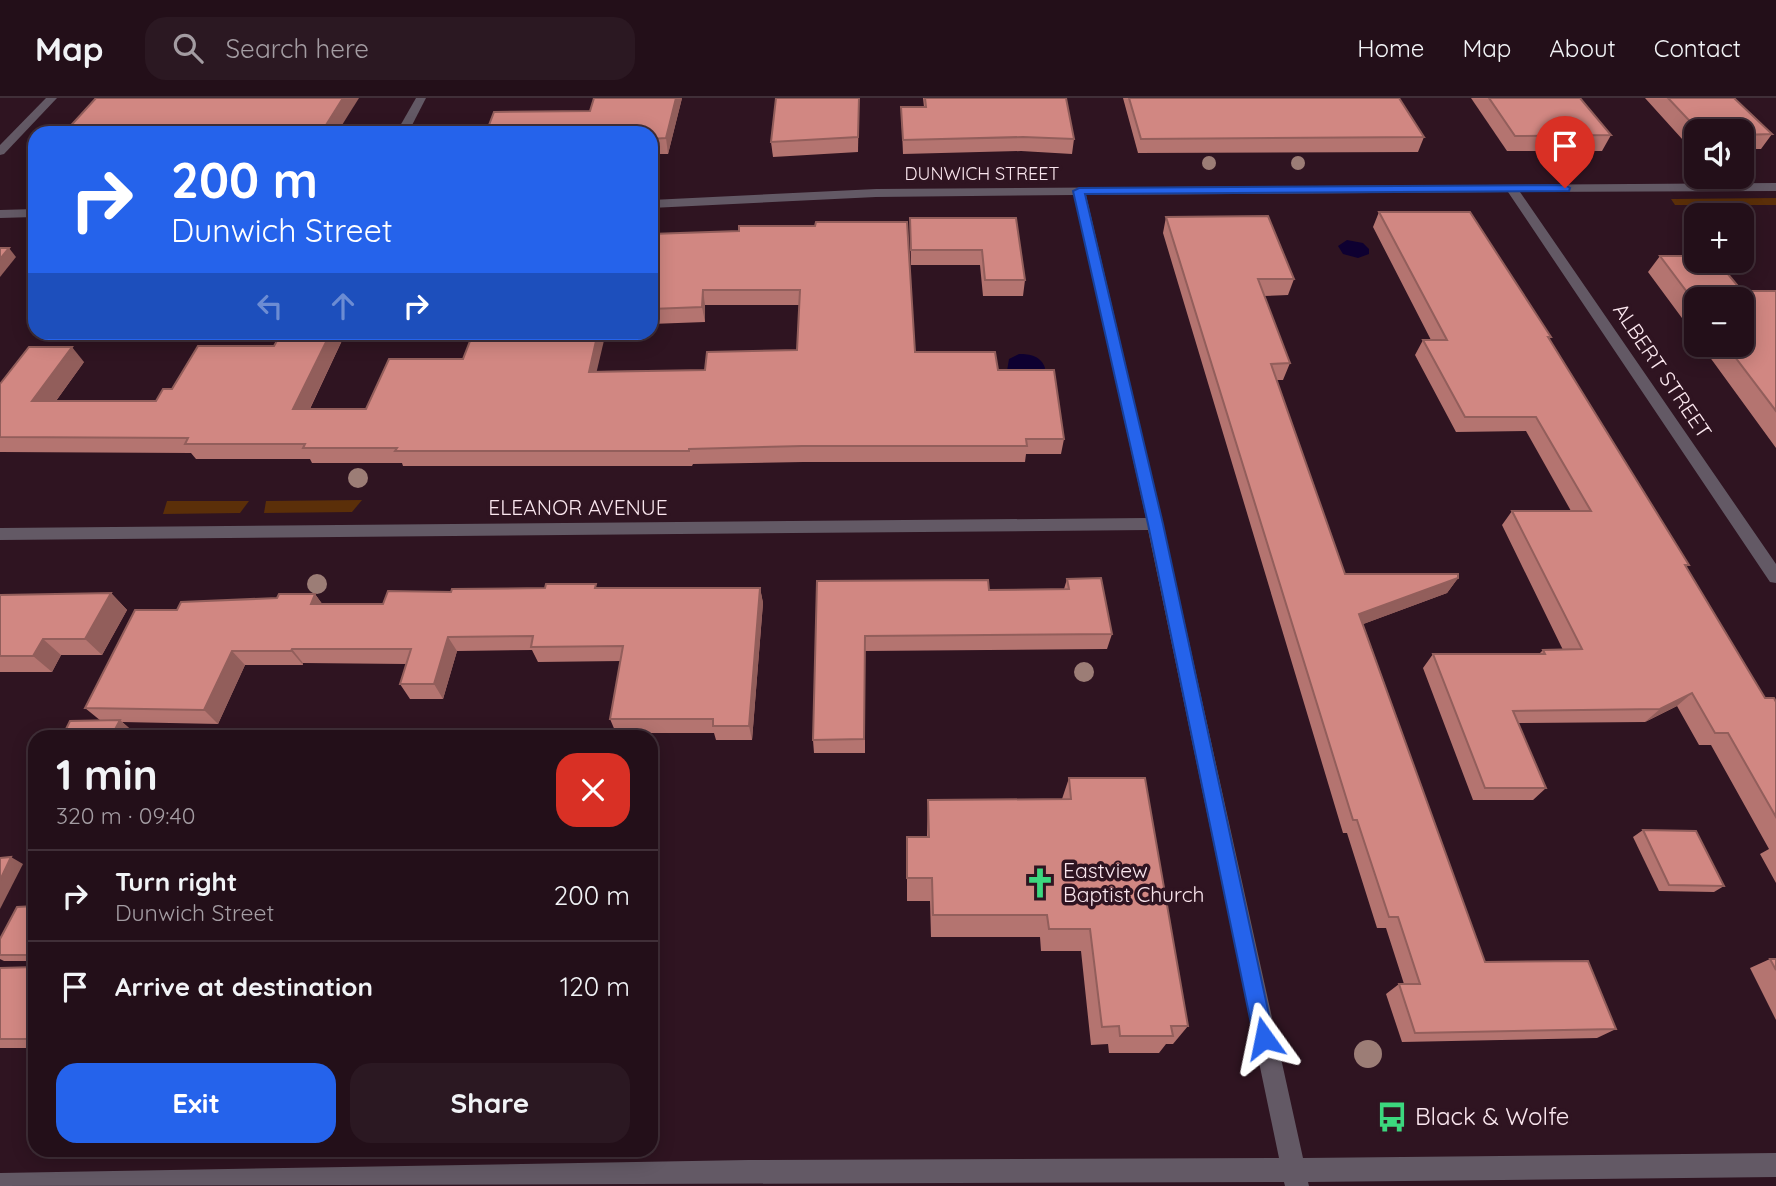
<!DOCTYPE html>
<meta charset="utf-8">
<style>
:root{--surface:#230f19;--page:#2b1822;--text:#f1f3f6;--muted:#a39ca2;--line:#402f38;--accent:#2563eb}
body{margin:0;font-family:Quicksand,sans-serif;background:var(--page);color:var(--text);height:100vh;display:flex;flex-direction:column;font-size:26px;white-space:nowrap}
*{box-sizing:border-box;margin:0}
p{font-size:23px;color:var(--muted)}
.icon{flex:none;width:38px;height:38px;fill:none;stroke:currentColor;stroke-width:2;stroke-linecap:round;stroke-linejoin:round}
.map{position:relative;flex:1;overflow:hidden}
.drawer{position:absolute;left:28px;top:632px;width:630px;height:427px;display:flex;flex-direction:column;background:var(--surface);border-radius:21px;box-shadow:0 4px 18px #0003,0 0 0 2px var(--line)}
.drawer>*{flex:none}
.banner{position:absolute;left:28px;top:28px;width:630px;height:214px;border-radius:21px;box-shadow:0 4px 18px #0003,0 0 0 2px var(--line);background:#2563eb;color:#fff;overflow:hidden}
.tools{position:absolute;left:1684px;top:21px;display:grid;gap:14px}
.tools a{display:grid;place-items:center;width:70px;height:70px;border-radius:14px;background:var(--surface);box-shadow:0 4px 18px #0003,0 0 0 2px var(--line);font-size:35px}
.pin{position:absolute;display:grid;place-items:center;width:60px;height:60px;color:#fff;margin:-72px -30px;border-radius:50% 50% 50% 0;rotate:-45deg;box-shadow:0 0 7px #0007}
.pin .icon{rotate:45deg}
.me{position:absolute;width:77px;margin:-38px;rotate:348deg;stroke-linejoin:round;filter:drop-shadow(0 0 5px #0008)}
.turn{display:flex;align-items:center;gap:24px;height:147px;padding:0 28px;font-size:32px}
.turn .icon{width:91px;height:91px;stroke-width:2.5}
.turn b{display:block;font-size:49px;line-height:60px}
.lanes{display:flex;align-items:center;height:66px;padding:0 28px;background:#0003;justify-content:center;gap:35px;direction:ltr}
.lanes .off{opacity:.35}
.round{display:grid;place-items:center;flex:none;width:74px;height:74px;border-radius:21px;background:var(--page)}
.overview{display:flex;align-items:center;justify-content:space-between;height:119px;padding:0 28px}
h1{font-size:42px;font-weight:800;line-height:52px}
.primary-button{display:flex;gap:14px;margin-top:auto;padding:14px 28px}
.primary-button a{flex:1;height:80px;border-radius:21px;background:var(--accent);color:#fff;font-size:28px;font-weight:800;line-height:80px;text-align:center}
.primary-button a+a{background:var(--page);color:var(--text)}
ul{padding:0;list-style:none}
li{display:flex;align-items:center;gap:21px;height:91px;padding:0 28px;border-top:2px solid var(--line)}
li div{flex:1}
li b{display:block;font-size:26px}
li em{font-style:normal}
header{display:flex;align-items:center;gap:42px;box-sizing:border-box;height:98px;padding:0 35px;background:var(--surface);border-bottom:2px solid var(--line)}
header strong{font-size:33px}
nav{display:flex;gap:38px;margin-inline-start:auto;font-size:24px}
.search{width:490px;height:63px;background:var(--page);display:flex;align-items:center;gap:18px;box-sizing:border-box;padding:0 24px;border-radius:21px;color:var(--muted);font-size:26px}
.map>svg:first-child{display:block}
.green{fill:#5b2f09}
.water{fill:#0e0031}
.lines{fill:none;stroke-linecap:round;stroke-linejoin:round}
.minor{fill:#635965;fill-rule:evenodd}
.tertiary{fill:#635965;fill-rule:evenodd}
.tree{fill:#9c7d76}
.wall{fill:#b47470}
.shaded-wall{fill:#925e5b}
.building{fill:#d18782;stroke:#925e5b;stroke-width:2}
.route{fill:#2563eb;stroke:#184099;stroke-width:2}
.labels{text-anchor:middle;stroke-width:7;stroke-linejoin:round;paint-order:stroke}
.far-street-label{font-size:18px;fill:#fae6ee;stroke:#2f1421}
.street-label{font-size:21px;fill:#fae6ee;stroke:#2f1421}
.poi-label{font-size:21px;fill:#fae6ee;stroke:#2f1421;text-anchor:start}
.near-poi-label{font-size:24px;fill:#fae6ee;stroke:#2f1421;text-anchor:start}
</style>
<header>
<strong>Map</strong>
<div class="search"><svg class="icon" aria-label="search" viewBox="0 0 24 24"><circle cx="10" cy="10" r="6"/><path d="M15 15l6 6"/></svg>Search here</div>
<nav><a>Home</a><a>Map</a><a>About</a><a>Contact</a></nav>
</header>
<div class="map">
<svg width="1776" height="1088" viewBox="0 0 1776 1088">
<rect width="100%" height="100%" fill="#2f1421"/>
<!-- green -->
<g class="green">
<path d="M1776,100V107H1675L1671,101Z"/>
<path d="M362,402L352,414L264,415L266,403Z"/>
<path d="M167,403H249L240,415L163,416Z"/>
</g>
<!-- water -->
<g class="water">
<path d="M1347,142L1363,145L1369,151V156L1358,160L1343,156L1338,148Z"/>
<path d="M1019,256C1030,256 1041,258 1045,270L1044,274L1007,273L1009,261Z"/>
</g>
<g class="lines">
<!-- minor -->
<g class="minor">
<path d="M416,0H426L408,35H396Z"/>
<path d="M1776,85V93L1520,94L1776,466V485L1770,484L1508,94L1086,97L1163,426L1303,1060L1776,1055V1079L1308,1084L1309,1088H1285L1284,1084L0,1088V1075L748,1062L1279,1060L1148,432L0,442V430L1146,420L1074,97L876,99L651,110V102L876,91Z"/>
<path d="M35,111V119L0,120V112Z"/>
</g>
<!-- tertiary -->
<path class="tertiary" d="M46,0H57L4,56L0,57V47Z"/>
</g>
<!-- trees -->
<g class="tree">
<circle cx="1209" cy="65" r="7"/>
<circle cx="1298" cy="65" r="7"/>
<circle cx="358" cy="380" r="10"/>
<circle cx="317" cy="486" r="10"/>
<circle cx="1084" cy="574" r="10"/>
<circle cx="1368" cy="956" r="14"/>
</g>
<!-- wall -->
<g class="wall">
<path d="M682,0L668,56H651V35Z"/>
<path d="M859,0L858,54L773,59L771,44Z"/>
<path d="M923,0H1066L1074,41L1072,56L1021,53L903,56L901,9H924Z"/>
<path d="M1123,0H1399L1424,39L1418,54L1138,55Z"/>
<path d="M1471,0H1580L1611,37L1602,53H1507Z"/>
<path d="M1645,0H1734L1772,36L1761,51H1741V33H1696V52H1692Z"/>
<path d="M1379,114L1551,239L1549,242L1689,467L1686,469L1765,600L1776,604V785L1760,756L1769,751L1711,647H1699L1677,608L1645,624L1518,625L1546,690L1533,702H1473L1423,570L1433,556H1539L1543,552H1563L1502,427L1512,413H1571L1526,333L1456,334L1415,257L1423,242H1431L1373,129Z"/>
<path d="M1166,119L1294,181L1288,197L1264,198L1290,265L1283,282H1276L1345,476L1458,480L1447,495L1363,526L1485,864L1616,931L1597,940L1402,944L1386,896L1399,886H1404L1386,830H1377L1347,735H1343L1163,135Z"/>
<path d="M910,120H1016L1025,182L1023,198H983L980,167H911Z"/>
<path d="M739,133L915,254L998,272L1064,341L1061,356H1026L1025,364H803L693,366L692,368H403L402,365H312L310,361H196L191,355L0,354V286L84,264L56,303H156L172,291L274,248L282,234H346L310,311H366L597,273L705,272L797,252L799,207H705V224L651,226V136Z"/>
<path d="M1660,158L1742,193H1776V350L1701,247H1741L1696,201V239L1648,174Z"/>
<path d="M1067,481L1112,536L1107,551L865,553V655H814L813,642L817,483L989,492L1064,491Z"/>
<path d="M598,490H760L763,505L752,642H716L714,635H616L610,621L621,563L538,564L532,552L457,553L443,601H410L400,586L406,566L303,565V567H245L218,626L122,624L129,630L101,623L85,610L177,512L315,496L322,506H383L451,494Z"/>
<path d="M111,495L127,512L102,557H61L52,574H0V497Z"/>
<path d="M1069,680L1188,928L1173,946H1166L1159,955H1109L1108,946L1091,947L1081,853H1041L1040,839H931L930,803H907V739H927L928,702L1062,701Z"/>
<path d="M1643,732L1724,788L1714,794L1659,793L1633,739Z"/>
<path d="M35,808V863H4L0,861V841Z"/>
<path d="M1770,861H1776V922L1750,870Z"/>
<path d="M35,869V950H0V870Z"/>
</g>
<!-- shaded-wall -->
<g class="shaded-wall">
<path d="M343,0H359L337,35H321Z"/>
<path d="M676,0H682L668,56L666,40Z"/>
<path d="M9,150L16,159L0,179V161Z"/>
<path d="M703,192L705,207V224L702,209Z"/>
<path d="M331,234H346L302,327L293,311Z"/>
<path d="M598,234H606L593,289L589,274Z"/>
<path d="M72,249L84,264L45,318L32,303Z"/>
<path d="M1458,480L1447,495L1350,531L1359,516Z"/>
<path d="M760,490L763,505L752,642L749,628Z"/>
<path d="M111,495L127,512L102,557L85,541Z"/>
<path d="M315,496L326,511L311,506Z"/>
<path d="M448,539L457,553L443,601L434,586Z"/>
<path d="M43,541L61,557L52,574L33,558Z"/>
<path d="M292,551L303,565V567L291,553Z"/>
<path d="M232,553L245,567L218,626L204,612Z"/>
<path d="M1692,595L1677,608L1645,624L1660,611Z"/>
<path d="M120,622L129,630L124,639H111Z"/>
<path d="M11,759L23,766L0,811V782Z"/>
</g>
<!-- building -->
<g class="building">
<path d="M96,0H343L321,35H64Z"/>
<path d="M594,0H676L666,40L651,41V35H486L494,14L590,13Z"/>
<path d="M776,0H859L858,39L771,44Z"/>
<path d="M925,0H1066L1074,41L1023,39L903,42L901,9H926Z"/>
<path d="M1129,0H1399L1424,39L1141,41Z"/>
<path d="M1489,0H1580L1611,37L1515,38Z"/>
<path d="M1668,0H1734L1772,36L1741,37V33H1699Z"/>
<path d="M1379,114H1470L1551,239H1548L1689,467H1685L1765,600H1774L1776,604V719L1728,635H1715L1692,595L1660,611L1513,613L1546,690H1485L1433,556H1545L1543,552L1582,551L1512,413H1591L1536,319H1465L1423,242H1447Z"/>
<path d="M1268,118L1294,181H1258L1290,265L1271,266L1345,476H1458V480L1359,516L1485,864L1588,863L1616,931L1415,935L1399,886H1420L1398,819H1389L1357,722H1353L1166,119Z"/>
<path d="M910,120H1016L1025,182H985L982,152H911Z"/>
<path d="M816,124H907L915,254H995L998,272H1054L1064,341H1026L1027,348H802L689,351V353H395L397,350H303L305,346H185L188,340L0,339V286L29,249H72L32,303H156L163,291H172L198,248H274L282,234H331L293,311H366L389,261H463L472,238H490L491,234H598L589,274L705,272L707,254L797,252L800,192H703L702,209L651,211V136L739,133V128H815Z"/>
<path d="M0,150H9L0,161Z"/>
<path d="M1660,158H1696V163H1717L1742,193H1776V313L1726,247H1741V201H1696V206Z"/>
<path d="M1101,480L1112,536L865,538L864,641L813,642L817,483L988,482L989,492L1069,491L1067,481Z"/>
<path d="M546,486H596L595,490H760L749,628H713V621H610L623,548L531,549L533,538L448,539L434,586H400L411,551H292L291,553H232L204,612L85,610L135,512H177L181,504L277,500L279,496H315L311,506H383L388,493L451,494L452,491L545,490Z"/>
<path d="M111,495L85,541H43L33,558H0V497Z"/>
<path d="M120,622L111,639H62L70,623Z"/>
<path d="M1069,680H1145L1188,928H1171L1173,938H1120L1119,928L1102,929L1090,831H1049L1047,817H933L932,780H907V739H929L928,702L1071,701Z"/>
<path d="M1643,732L1696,733L1724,788L1669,787Z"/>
<path d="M11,759L0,782V760Z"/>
<path d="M35,808V857H0V841L17,809Z"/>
<path d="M1770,861H1776V872Z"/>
<path d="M35,869V941H0V870Z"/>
</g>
<!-- route -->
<path class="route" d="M1565,87L1570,90L1569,93L1085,96L1163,426L1274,940L1271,948L1264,951L1257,948L1254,940L1148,426L1073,93L1079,90Z"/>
<!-- icons -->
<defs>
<g id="church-bare" transform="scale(2.415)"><path d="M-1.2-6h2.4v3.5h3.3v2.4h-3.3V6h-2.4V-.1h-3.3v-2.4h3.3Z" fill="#3cd77e" stroke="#2f1421" stroke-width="2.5" paint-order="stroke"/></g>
<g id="bus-bare" transform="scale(2.415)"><path d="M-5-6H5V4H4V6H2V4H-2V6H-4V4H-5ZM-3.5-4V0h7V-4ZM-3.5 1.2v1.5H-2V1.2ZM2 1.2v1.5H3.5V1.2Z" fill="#3cd77e" stroke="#2f1421" stroke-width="2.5" paint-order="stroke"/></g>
</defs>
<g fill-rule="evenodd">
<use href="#church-bare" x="1040" y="785"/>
<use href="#bus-bare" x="1392" y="1019"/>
</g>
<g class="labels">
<!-- far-street labels -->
<g class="far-street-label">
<text x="982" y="82">DUNWICH STREET</text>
</g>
<!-- street labels -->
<g class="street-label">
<text transform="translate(1662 273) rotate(56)" y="7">ALBERT STREET</text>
<text x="578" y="417">ELEANOR AVENUE</text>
</g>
<!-- poi labels -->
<g class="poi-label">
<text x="1063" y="780">Eastview<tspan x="1063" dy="24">Baptist Church</tspan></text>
</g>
<!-- near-poi labels -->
<g class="near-poi-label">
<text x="1415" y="1027">Black &amp; Wolfe</text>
</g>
</g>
</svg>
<div class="tools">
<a><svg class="icon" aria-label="sound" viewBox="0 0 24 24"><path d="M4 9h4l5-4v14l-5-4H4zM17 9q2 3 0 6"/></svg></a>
<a>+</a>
<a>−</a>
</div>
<div class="pin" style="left:1565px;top:90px;background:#d93025"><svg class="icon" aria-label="arrive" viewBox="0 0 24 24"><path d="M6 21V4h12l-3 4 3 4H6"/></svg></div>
<svg class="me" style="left:1264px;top:940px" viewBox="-20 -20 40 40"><path d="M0-17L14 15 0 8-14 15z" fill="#2563eb" stroke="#fff" stroke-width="4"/></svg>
<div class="banner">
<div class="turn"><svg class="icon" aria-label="right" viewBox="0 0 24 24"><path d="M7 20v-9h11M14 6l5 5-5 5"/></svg><div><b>200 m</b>Dunwich Street</div></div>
<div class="lanes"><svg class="icon off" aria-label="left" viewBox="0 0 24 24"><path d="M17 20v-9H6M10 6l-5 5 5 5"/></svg><svg class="icon off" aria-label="ahead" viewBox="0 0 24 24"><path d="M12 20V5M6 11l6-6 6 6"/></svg><svg class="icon" aria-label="right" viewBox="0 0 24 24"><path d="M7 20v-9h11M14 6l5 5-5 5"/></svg></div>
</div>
<section class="drawer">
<div class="overview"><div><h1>1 min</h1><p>320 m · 09:40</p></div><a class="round" style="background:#d93025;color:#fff"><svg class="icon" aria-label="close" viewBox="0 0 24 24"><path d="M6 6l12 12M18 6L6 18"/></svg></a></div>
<ul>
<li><svg class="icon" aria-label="right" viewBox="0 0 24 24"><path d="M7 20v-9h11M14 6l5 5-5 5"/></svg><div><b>Turn right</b><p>Dunwich Street</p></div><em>200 m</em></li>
<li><svg class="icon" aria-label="arrive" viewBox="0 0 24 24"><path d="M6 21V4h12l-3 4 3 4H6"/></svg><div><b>Arrive at destination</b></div><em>120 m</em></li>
</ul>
<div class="primary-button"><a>Exit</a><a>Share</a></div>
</section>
</div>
